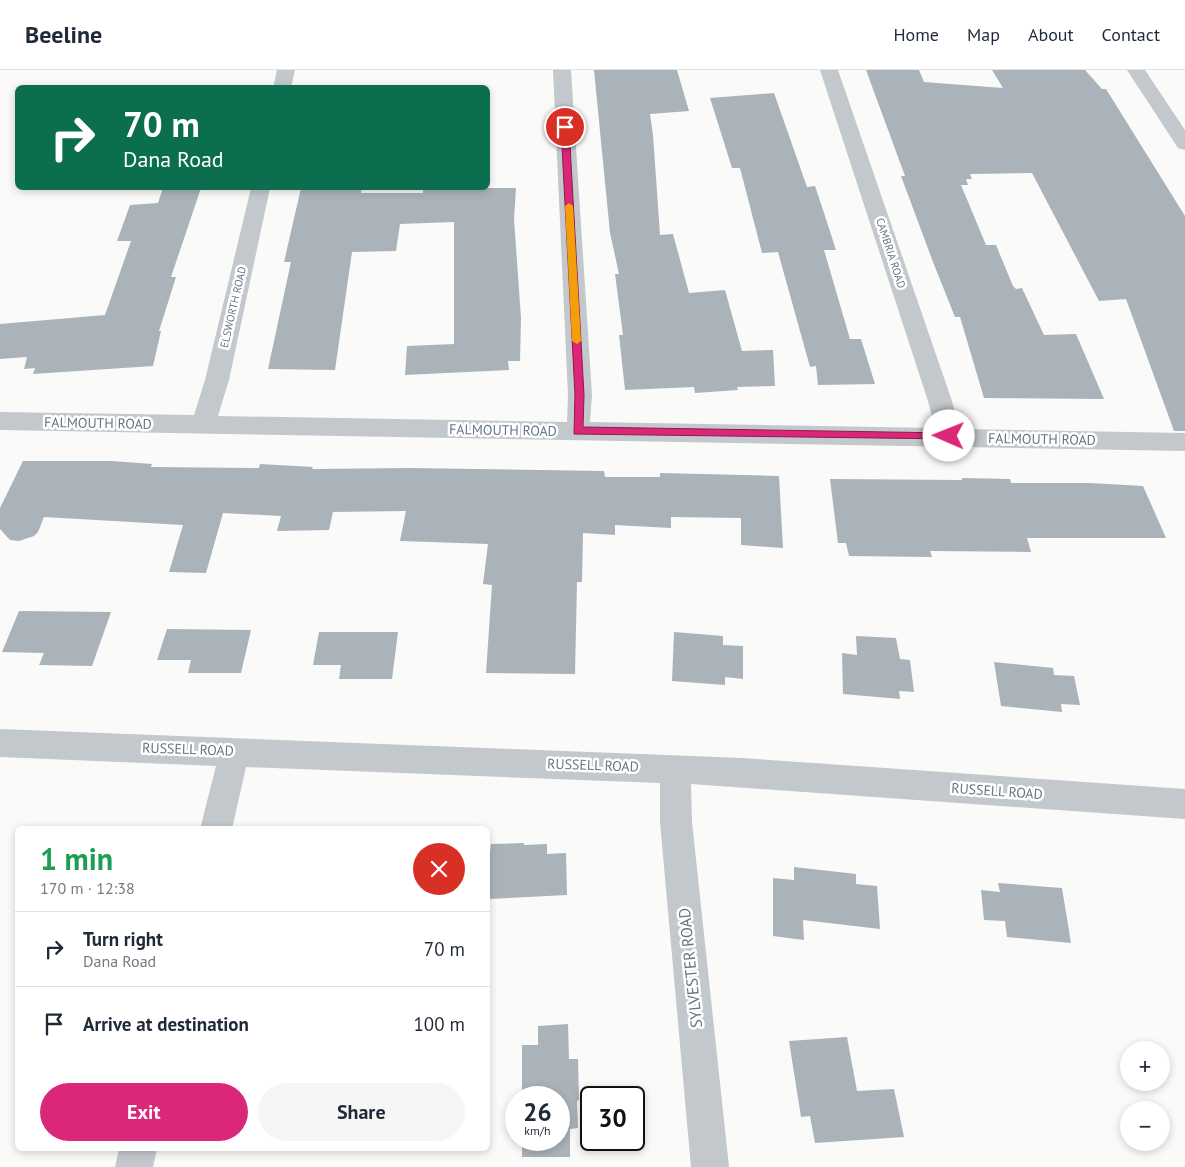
<!DOCTYPE html>
<meta charset="utf-8">
<style>
:root{--surface:#fff;--page:#f6f6f7;--text:#1f2937;--muted:#747a83;--line:#e0e1e3;--accent:#db2777}
body{margin:0;font-family:"PT Sans",sans-serif;background:var(--page);color:var(--text);height:100vh;display:flex;flex-direction:column;font-size:19px;white-space:nowrap}
*{box-sizing:border-box;margin:0}
p{font-size:16px;color:var(--muted)}
.icon{flex:none;width:28px;height:28px;fill:none;stroke:currentColor;stroke-width:2;stroke-linecap:round;stroke-linejoin:round}
.map{position:relative;flex:1;overflow:hidden}
.sheet{position:absolute;left:15px;top:756px;width:475px;height:325px;display:flex;flex-direction:column;background:var(--surface);border-radius:8px;box-shadow:0 2px 8px #0003}
.sheet>*{flex:none}
.banner{position:absolute;left:15px;top:15px;width:475px;height:105px;border-radius:8px;box-shadow:0 2px 8px #0003;background:#0b6e4f;color:#fff;overflow:hidden}
.tools{position:absolute;left:1120px;top:971px;display:grid;gap:10px}
.tools a{display:grid;place-items:center;width:50px;height:50px;border-radius:50%;background:var(--surface);box-shadow:0 2px 8px #0003;font-size:25px}
.speed{position:absolute;left:505px;top:1016px;display:flex;gap:10px;font-size:25px;font-weight:700;text-align:center}
.speed>*{display:grid;place-content:center;width:65px;height:65px;border-radius:50%;background:var(--surface);box-shadow:0 2px 8px #0003;line-height:1}
.speed small{font-size:12px;font-weight:400}
.speed .limit{border:2px solid #111;border-radius:8px;background:#fff;color:#111}
.pin{position:absolute;display:grid;place-items:center;width:42px;height:42px;color:#fff;margin:-21px;border:2px solid #fff;border-radius:50%;box-shadow:0 1px 5px #0007}
.me{position:absolute;width:55px;margin:-28px;rotate:271deg;stroke-linejoin:round;filter:drop-shadow(0 0 4px #0008)}
.turn{display:flex;align-items:center;gap:18px;height:105px;padding:0 25px;font-size:22px}
.turn .icon{width:65px;height:65px;stroke-width:2.5}
.turn b{display:block;font-size:35px;line-height:42px}
.round{display:grid;place-items:center;flex:none;width:52px;height:52px;border-radius:26px;background:var(--page)}
.headline{display:flex;align-items:center;justify-content:space-between;height:85px;padding:0 25px}
h1{font-size:30px;font-weight:600;line-height:38px;color:#1e9e55}
.cta{display:flex;gap:10px;margin-top:auto;padding:10px 25px}
.cta a{flex:1;height:58px;border-radius:30px;background:var(--accent);color:#fff;font-size:20px;font-weight:600;line-height:58px;text-align:center}
.cta a+a{background:var(--page);color:var(--text)}
ul{padding:0;list-style:none}
li{display:flex;align-items:center;gap:15px;height:75px;padding:0 25px;border-top:1px solid var(--line)}
li div{flex:1}
li b{display:block;font-size:19px}
li em{font-style:normal}
header{display:flex;align-items:center;gap:30px;box-sizing:border-box;height:70px;padding:0 25px;background:var(--surface);border-bottom:1px solid var(--line)}
header strong{font-size:24px}
nav{display:flex;gap:28px;margin-inline-start:auto;font-size:18px}
.map>svg:first-child{display:block}
.building{fill:#aab3b9}
.lines{fill:none;stroke-linecap:round;stroke-linejoin:round}
.street{fill:#c3c8cc;fill-rule:evenodd}
.route{fill:#db2777;stroke:#8e194d}
.slow{fill:#f59e0b}
.labels{text-anchor:middle;stroke-width:5;stroke-linejoin:round;paint-order:stroke}
.far-street-label{font-size:11px;fill:#657683;stroke:#fff}
.street-label{font-size:14px;fill:#657683;stroke:#fff}
.near-street-label{font-size:16px;fill:#657683;stroke:#fff}
</style>
<header>
<strong>Beeline</strong>
<nav><a>Home</a><a>Map</a><a>About</a><a>Contact</a></nav>
</header>
<div class="map">
<svg width="1185" height="1097" viewBox="0 0 1185 1097">
<rect width="100%" height="100%" fill="#fafaf8"/>
<!-- building -->
<g class="building">
<path d="M594,0H677L689,41L650,44L653,65L660,165L673,164L689,223L725,220L742,281L773,280L775,316L737,317L738,320L695,323L694,317L625,320L619,265H623L615,204H619L610,163Z"/>
<path d="M866,0H919L924,12L1003,18L992,0H1085L1102,19H1106L1185,146V361H1174L1126,229L1099,231L1032,103L970,104L972,109H966L968,115H961L986,175H996L1013,216L1016,219L1022,218L1044,265L1076,264L1104,329L984,328L960,247H955L933,192L901,106H905Z"/>
<path d="M774,23L807,117L815,116L824,143L836,180H824L850,269H861L875,314L818,315L816,296L810,297L778,182L762,183L740,98H732L710,28Z"/>
<path d="M163,118H201L171,207H176L159,261H161L153,296L33,304L35,298L24,299L27,287L0,289V254L105,245L131,171H117L130,135L158,133Z"/>
<path d="M301,118H362L361,123H423V118H516L514,149L521,248L520,291H508L509,300L405,305L407,276L454,274V152L400,154L396,181L352,182L335,300L268,299L291,192H284Z"/>
<path d="M23,391H112L152,394L151,397L259,398L260,394L313,397L312,399L410,398L604,401L605,407H660V403L779,406L783,478L741,475V448L671,447V458L615,455V465L583,463L582,512H577L575,604L486,603L492,515L483,514L488,474L400,471L406,441L333,442L329,460L277,461L281,446L223,443L206,503L169,502L183,455L44,447L38,462L34,466L19,471L10,470L0,459V438Z"/>
<path d="M962,408L1010,409L1011,413H1089L1143,416L1166,468H1027L1031,482L930,481L932,487L849,486L846,473H838L830,409L962,410Z"/>
<path d="M19,541L111,542L92,596L39,595L44,583L2,582Z"/>
<path d="M167,559L251,560L241,603H188L191,590H157Z"/>
<path d="M319,562H398L392,609H339L341,595H313Z"/>
<path d="M674,562L723,566V575L743,576V609L725,607V615L672,611Z"/>
<path d="M856,566L896,568L900,589L910,590L914,622L899,621L900,629L843,624L842,583L857,585Z"/>
<path d="M994,592L1053,598L1054,605L1074,606L1080,635L1061,634L1062,642L1001,636Z"/>
<path d="M524,773V775L547,774V784L566,783L567,825L488,829V782H490L491,774Z"/>
<path d="M794,797L856,804V814L877,816L880,859L803,850L804,870L773,866V808L794,810Z"/>
<path d="M998,813L1062,818L1071,873L1007,867L1005,851L984,850L981,820L1000,822Z"/>
<path d="M568,954L569,989H578L579,1030L577,1031L578,1058L570,1059V1087H522V1070H559V1028H522V975H538V956Z"/>
<path d="M847,967L857,1021L894,1019L904,1067L815,1073L810,1046L801,1047L789,971Z"/>
</g>
<g class="lines">
<!-- street -->
<g class="street">
<path d="M277,0H295L291,18H273Z"/>
<path d="M553,0H571L592,325L590,352L935,358L928,331L820,0H838L952,331L959,359L1185,363V381L0,360V342L194,345L205,310L251,118H270L229,310L218,346L567,352L568,325Z"/>
<path d="M1127,0H1145L1185,60V80L1178,78Z"/>
<path d="M0,659L742,688L1185,719V749L691,714L692,752L729,1097H691L660,752V713L246,697L232,759H200L216,696L0,687Z"/>
<path d="M119,1079H157L153,1097H115Z"/>
</g>
</g>
<!-- route -->
<path class="route" d="M565,55L569,57L584,325L583,357L949,363L954,366L953,369L574,364L575,325L561,57Z"/>
<!-- slow -->
<path class="slow" d="M569,133L573,136L581,271L577,274L572,271L565,136Z"/>
<g class="labels">
<!-- far-street labels -->
<g class="far-street-label">
<text transform="translate(891 183) rotate(72)" y="4">CAMBRIA ROAD</text>
<text transform="translate(233 237) rotate(-77)" y="4">ELSWORTH ROAD</text>
</g>
<!-- street labels -->
<g class="street-label">
<text transform="translate(98 353) rotate(1)" y="5">FALMOUTH ROAD</text>
<text transform="translate(503 360) rotate(1)" y="5">FALMOUTH ROAD</text>
<text transform="translate(1042 369) rotate(1)" y="5">FALMOUTH ROAD</text>
<text transform="translate(188 679) rotate(2)" y="5">RUSSELL ROAD</text>
<text transform="translate(593 695) rotate(2)" y="5">RUSSELL ROAD</text>
<text transform="translate(997 721) rotate(4)" y="5">RUSSELL ROAD</text>
</g>
<!-- near-street labels -->
<g class="near-street-label">
<text transform="translate(690 898) rotate(-96)" y="6">SYLVESTER ROAD</text>
</g>
</g>
</svg>
<div class="tools">
<a>+</a>
<a>−</a>
</div>
<div class="speed"><div>26<small>km/h</small></div><div class="limit">30</div></div>
<div class="pin" style="left:565px;top:57px;background:#d93025"><svg class="icon" aria-label="arrive" viewBox="0 0 24 24"><path d="M6 21V4h12l-3 4 3 4H6"/></svg></div>
<svg class="me" style="left:949px;top:366px" viewBox="-20 -20 40 40"><circle r="19" fill="#fff"/><path d="M0-13L10 11 0 6-10 11z" fill="#db2777"/></svg>
<div class="banner">
<div class="turn"><svg class="icon" aria-label="right" viewBox="0 0 24 24"><path d="M7 20v-9h11M14 6l5 5-5 5"/></svg><div><b>70 m</b>Dana Road</div></div>
</div>
<section class="sheet">
<div class="headline"><div><h1>1 min</h1><p>170 m · 12:38</p></div><a class="round" style="background:#d93025;color:#fff"><svg class="icon" aria-label="close" viewBox="0 0 24 24"><path d="M6 6l12 12M18 6L6 18"/></svg></a></div>
<ul>
<li><svg class="icon" aria-label="right" viewBox="0 0 24 24"><path d="M7 20v-9h11M14 6l5 5-5 5"/></svg><div><b>Turn right</b><p>Dana Road</p></div><em>70 m</em></li>
<li><svg class="icon" aria-label="arrive" viewBox="0 0 24 24"><path d="M6 21V4h12l-3 4 3 4H6"/></svg><div><b>Arrive at destination</b></div><em>100 m</em></li>
</ul>
<div class="cta"><a>Exit</a><a>Share</a></div>
</section>
</div>
